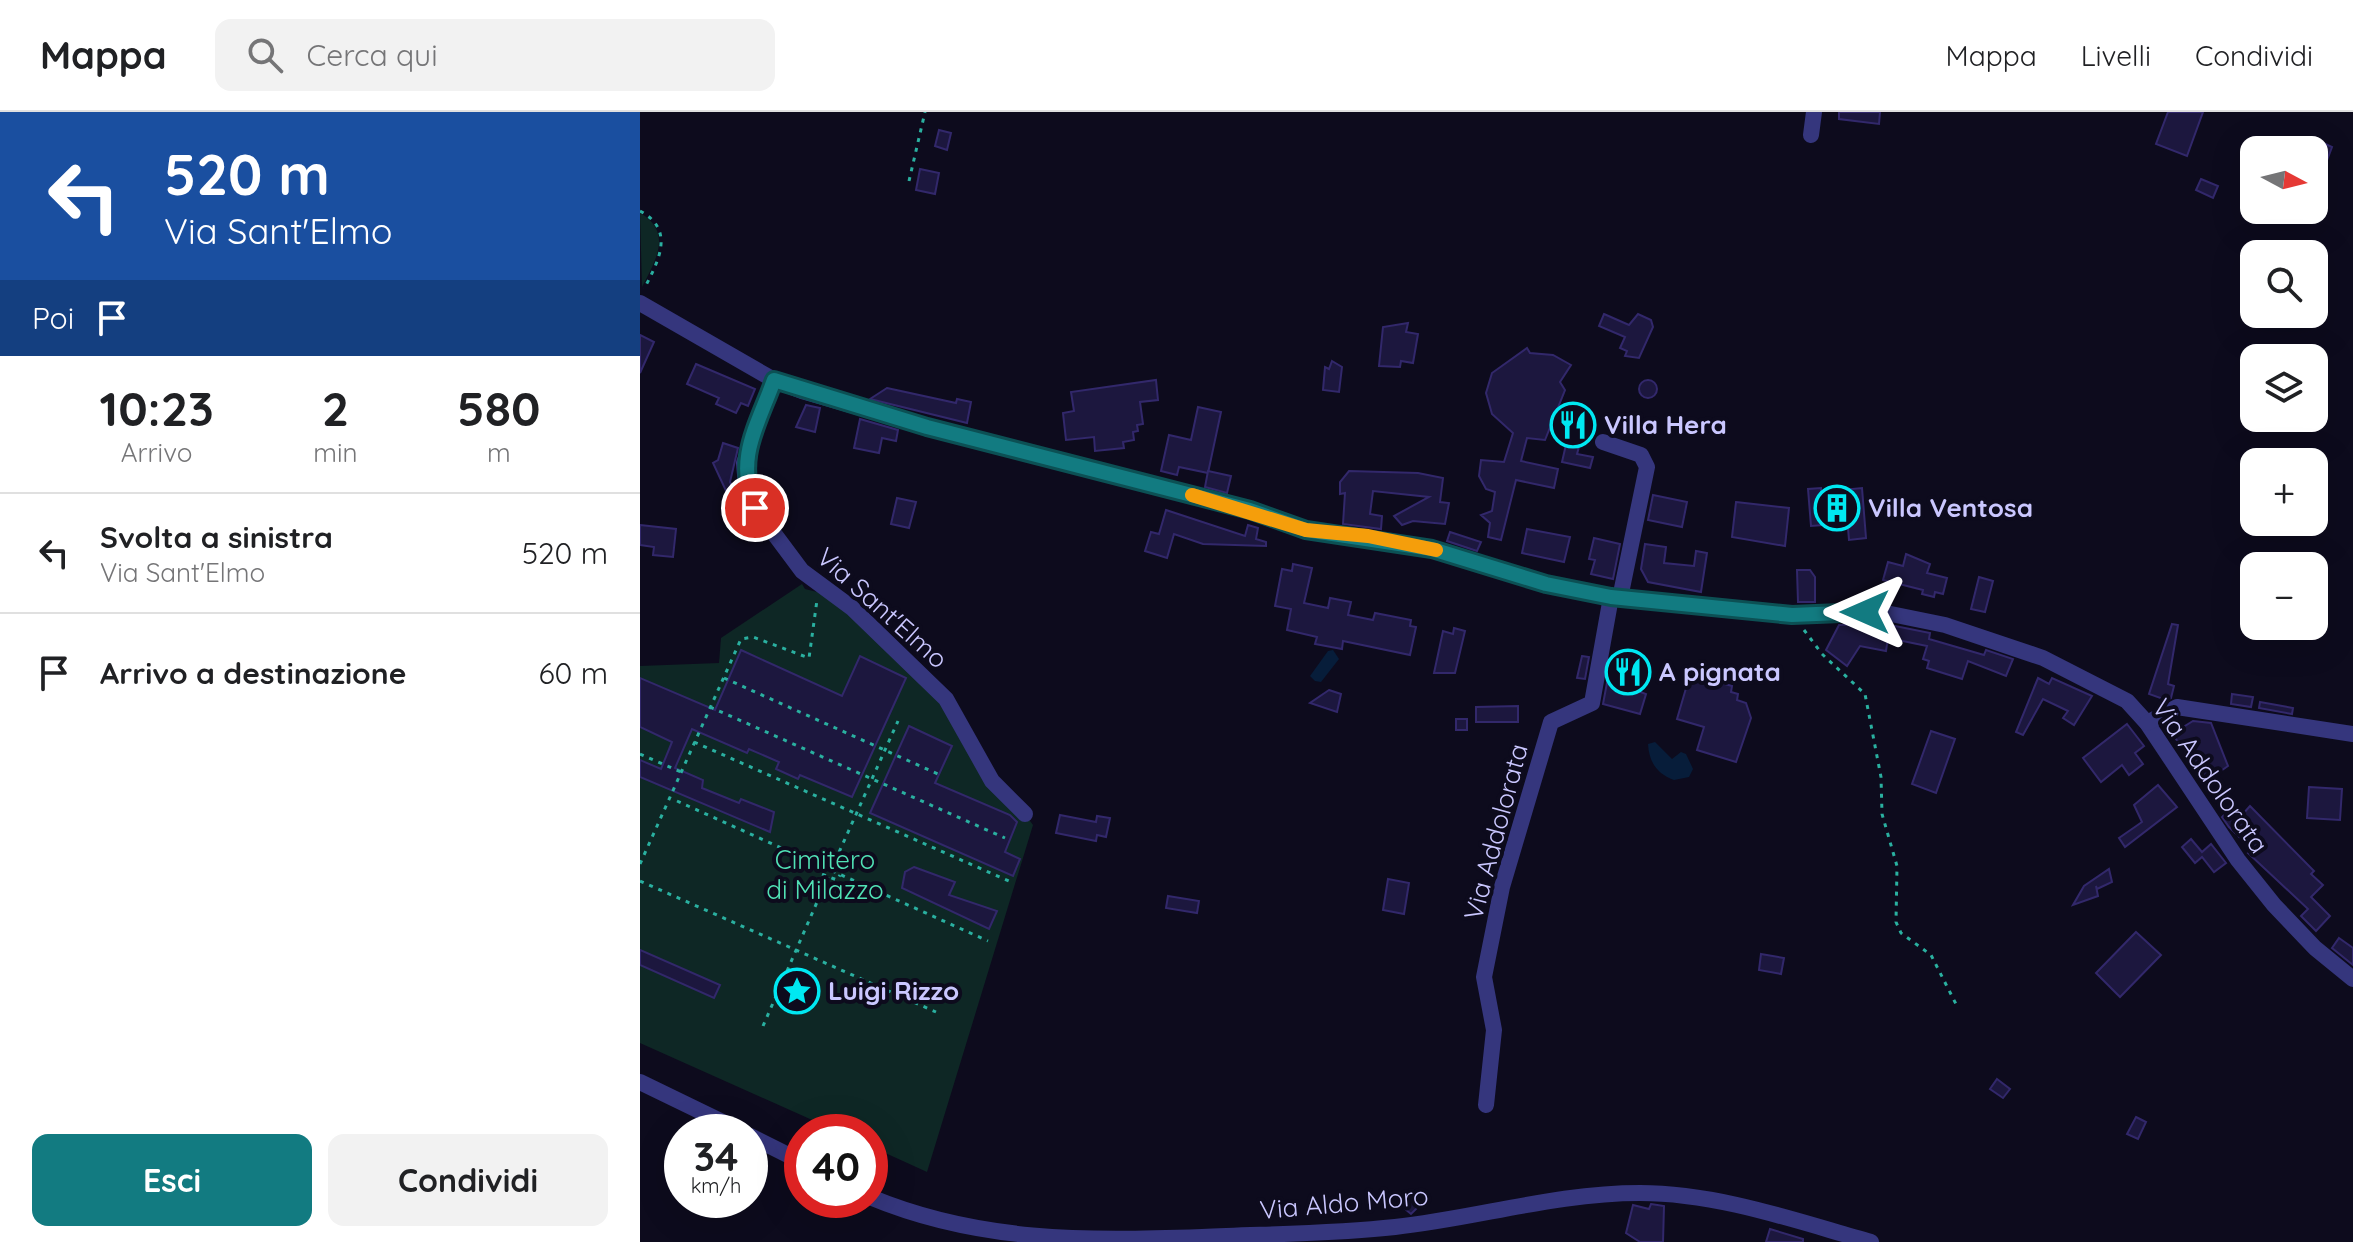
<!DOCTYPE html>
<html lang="it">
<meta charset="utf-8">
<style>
:root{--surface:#fff;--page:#f2f2f2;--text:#202124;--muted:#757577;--line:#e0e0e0;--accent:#127b81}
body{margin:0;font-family:Quicksand,sans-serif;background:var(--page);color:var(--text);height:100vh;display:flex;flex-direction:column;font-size:30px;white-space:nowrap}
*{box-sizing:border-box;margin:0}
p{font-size:26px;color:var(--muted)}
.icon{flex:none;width:44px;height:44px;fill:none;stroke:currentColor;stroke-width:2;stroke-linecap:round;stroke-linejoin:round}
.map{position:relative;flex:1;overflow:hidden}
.sheet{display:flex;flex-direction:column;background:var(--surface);width:640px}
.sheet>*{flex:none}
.guide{background:#1a4fa0;color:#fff;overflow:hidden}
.needle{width:52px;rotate:97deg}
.tools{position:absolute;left:1600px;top:24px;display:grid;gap:16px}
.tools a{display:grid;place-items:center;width:88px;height:88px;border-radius:16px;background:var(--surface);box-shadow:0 8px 32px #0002;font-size:40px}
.speed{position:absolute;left:24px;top:1002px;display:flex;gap:16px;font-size:40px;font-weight:700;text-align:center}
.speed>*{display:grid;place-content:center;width:104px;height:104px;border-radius:50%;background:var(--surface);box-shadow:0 8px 32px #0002;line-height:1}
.speed small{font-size:20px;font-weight:400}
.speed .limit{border:12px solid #d22;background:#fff;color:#111}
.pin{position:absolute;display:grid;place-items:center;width:68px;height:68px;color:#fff;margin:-34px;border:4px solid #fff;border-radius:50%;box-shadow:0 2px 8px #0007}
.me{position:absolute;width:88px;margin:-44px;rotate:270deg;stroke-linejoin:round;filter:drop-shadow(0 0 6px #0008)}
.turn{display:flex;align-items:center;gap:28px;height:168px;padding:0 32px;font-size:36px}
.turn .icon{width:104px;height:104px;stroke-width:2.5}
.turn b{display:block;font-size:56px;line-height:68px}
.then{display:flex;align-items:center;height:76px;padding:0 32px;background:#0003;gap:16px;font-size:30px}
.eta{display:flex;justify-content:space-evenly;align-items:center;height:136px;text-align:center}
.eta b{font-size:48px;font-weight:700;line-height:56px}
.primary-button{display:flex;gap:16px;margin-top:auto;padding:16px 32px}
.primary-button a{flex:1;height:92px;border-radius:16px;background:var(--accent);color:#fff;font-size:32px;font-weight:700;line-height:92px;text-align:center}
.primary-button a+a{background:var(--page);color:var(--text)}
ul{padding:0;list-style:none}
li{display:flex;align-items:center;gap:24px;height:120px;padding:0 32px;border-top:2px solid var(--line)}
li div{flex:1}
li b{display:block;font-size:30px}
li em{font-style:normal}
header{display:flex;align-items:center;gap:48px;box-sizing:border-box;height:112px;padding:0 40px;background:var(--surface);border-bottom:2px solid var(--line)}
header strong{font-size:38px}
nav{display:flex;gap:44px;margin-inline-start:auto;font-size:28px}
.search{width:560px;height:72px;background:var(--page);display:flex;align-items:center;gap:20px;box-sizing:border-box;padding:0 28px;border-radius:16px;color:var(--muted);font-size:30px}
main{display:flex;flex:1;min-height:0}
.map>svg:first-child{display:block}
.green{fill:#0e2725}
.water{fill:#071d3a}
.building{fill:#1c173e;stroke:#32286b;stroke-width:2}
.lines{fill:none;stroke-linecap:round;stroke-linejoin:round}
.path{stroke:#2ab0a0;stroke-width:3;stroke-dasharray:4 6;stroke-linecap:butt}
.minor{stroke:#35367d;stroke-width:16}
.route-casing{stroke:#0c5054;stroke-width:20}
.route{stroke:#127b81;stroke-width:14}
.slow{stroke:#f59e0b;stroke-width:14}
.labels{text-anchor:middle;stroke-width:8;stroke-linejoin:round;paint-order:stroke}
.poi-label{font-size:26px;font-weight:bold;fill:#cac7ff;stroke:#0d0b1d;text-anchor:start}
.street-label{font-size:26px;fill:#cac7ff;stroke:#0d0b1d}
.park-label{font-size:26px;fill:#51e1b5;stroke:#0d0b1d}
</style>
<header>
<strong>Mappa</strong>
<div class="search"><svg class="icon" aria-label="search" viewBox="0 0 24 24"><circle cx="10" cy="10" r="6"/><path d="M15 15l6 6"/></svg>Cerca qui</div>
<nav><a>Mappa</a><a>Livelli</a><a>Condividi</a></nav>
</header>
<main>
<section class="sheet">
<div class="guide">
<div class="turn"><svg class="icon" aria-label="left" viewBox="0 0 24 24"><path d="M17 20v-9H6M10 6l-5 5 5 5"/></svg><div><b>520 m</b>Via Sant'Elmo</div></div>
<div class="then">Poi<svg class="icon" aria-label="arrive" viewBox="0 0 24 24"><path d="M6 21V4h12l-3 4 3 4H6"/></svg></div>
</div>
<div class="eta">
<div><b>10:23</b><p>Arrivo</p></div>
<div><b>2</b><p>min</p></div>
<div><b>580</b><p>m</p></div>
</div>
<ul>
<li><svg class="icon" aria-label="left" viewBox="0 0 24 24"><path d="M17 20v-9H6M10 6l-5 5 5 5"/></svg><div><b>Svolta a sinistra</b><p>Via Sant'Elmo</p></div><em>520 m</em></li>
<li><svg class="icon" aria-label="arrive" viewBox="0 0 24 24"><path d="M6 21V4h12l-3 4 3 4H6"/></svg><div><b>Arrivo a destinazione</b></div><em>60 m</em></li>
</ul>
<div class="primary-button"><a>Esci</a><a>Condividi</a></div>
</section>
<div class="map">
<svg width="1713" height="1130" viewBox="0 0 1713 1130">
<rect width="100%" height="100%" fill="#0d0b1d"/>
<!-- green -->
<g class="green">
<path d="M0,101C33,120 16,148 2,175Z"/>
<path d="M162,472L165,477L189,483L286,570L393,713L287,1060L230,1034V1020H199L0,931V554L79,551L81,526Z"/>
</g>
<!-- water -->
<g class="water">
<path d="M693,538L699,547L681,570L675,569L670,564L688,539Z"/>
<path d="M1015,630L1032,647L1041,640L1046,642L1053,657L1049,665L1034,668C1017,662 1009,650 1008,632Z"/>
</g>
<!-- building -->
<g class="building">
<path d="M1199,0H1240L1239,12L1199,7Z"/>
<path d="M1528,0H1563L1547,44L1516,32Z"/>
<path d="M299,18L311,21L307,38L295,34Z"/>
<path d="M1677,28L1692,35L1686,51L1674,46Z"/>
<path d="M280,57L299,61L295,82L276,78Z"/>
<path d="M1561,67L1578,74L1573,86L1556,78Z"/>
<path d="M964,202L989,213L998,202L1011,208L1013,215L999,246L985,244L987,239L980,236L985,225L959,214Z"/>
<path d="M768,211L766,220L778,222L773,251L761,249L760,255L739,254L743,215Z"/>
<path d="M0,223L14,230L0,261Z"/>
<path d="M887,236L890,241L913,243L931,253L920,270L925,278L905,328L887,326L881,349L918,357L914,376L876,368L861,428L848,425L850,411L841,403L852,399L855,380L846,377L839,364L841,348L864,350L873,321L852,302L846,281L852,261Z"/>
<path d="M692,249L702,255L699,280L683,278L685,255L689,257Z"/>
<path d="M56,252L115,277L108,294L101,291L96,301L76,292L79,286L47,272Z"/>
<circle cx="1008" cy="277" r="9"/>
<path d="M516,268L518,288L500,290L503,312L497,313L498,319L493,320L494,328L483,330L484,336L455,339L454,325L426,328L423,301L434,299L431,280Z"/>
<path d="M247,276L316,291L317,287L331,290L327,311L230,287Z"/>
<path d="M166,293L180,296L175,320L156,315Z"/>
<path d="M558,295L581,300L568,361L539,355L537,363L521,359L529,323L551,328Z"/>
<path d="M933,302L947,306L937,342L953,345L950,356L922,350Z"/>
<path d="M220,307L258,318L256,329L242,326L239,341L214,336Z"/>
<path d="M83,331L98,336L90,370L101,391L94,396L73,351L78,348Z"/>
<path d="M568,359L591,364L587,381L565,375Z"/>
<path d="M709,359L778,361L803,366L800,390L809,391L805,412L773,409L762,413L754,404L789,385L733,379L730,402L742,404L741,417L703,412L705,381L700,382V370Z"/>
<path d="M1181,376V380L1222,376L1226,426L1209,428L1208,416L1197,418V412L1171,414L1168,377Z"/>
<path d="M1013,383L1047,390L1042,415L1008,408Z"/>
<path d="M257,386L276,390L269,416L251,412Z"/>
<path d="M1096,390L1149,396L1145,434L1092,425Z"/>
<path d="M526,398L605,424L608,413L618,416L616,427L626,430V434L563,432L534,422L527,446L505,439L511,420L519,422Z"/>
<path d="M0,413L36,417L33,445L13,443L14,435L0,433Z"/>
<path d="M887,417L930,425L924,450L882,441Z"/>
<path d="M810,420L841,430L837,439L807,429Z"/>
<path d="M954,426L980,432L973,467L951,462L955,448L949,447Z"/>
<path d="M1005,432L1026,435L1024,451L1054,454L1056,439L1067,441L1061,480L1008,470L1001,457Z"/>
<path d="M1266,442L1290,452L1287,461L1307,466L1303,482L1295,480L1294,485L1282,482L1283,478L1243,468L1248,450L1263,454Z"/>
<path d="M653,452L672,456L664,491L688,496L690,486L711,490L708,503L733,508L735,501L771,508L770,514L776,515L770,543L703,529L702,537L675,532L677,525L647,518L651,497L635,494L642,457L652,459Z"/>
<path d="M1157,458H1170L1175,465V490H1158Z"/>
<path d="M1339,465L1353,469L1345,500L1331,497Z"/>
<path d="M1245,512L1290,521L1289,527L1344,543L1346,538L1373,547L1366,564L1328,549L1322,567L1287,556L1289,549L1283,547L1287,534L1248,526L1246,539L1220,534L1207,554L1186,538L1199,513Z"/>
<path d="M1532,512L1538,513L1528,572L1534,574L1531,586L1526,588L1509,582Z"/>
<path d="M814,516L825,519L815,561H794L803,519L813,522Z"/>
<path d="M101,538L202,584L220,544L266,566L212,685L160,663L158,667L136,657L139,650L109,637L107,641L52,617L35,656L63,668L62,676L99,691L101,687L134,700L130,720L0,665V648L21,657L32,630L0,615V566L75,598Z"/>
<path d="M942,544L949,545L945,567L937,566Z"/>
<path d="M972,544L1004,550L998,579L1006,582L1000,602L963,592Z"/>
<path d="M1049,566L1077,575L1078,570L1092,574L1091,580L1098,582L1097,588L1106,591L1111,606L1096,650L1057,638L1064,615L1037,607Z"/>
<path d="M1398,566L1409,572L1412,566L1452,584L1434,613L1423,606L1428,599L1403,587L1383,623L1376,620Z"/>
<path d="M689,578L701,582L697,600L670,591Z"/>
<path d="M1592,582L1613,585L1611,595L1591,592Z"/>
<path d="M1620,590L1653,596L1652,602L1619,596Z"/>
<path d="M878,594V610H836V595Z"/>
<rect x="816" y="607" width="11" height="11"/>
<path d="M1553,609L1571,611L1588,654L1568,668L1532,622Z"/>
<path d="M1487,612L1504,634L1495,641L1503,652L1489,663L1482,653L1461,670L1443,646Z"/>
<path d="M269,614L312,634L295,671L370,703L377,710L365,740L380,747L373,764L230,701Z"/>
<path d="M1291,619L1315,627L1296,681L1272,672Z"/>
<path d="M1518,673L1537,695L1485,735L1479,726L1502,710L1494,693Z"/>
<path d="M1669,675L1702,677L1700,708L1667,706Z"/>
<path d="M1593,694L1602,703L1610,694L1674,759L1671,762L1683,773L1671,785L1690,804L1676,819L1661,804L1668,797L1608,741L1612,737L1589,715L1582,705Z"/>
<path d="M420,703L456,710L457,704L470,706L466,725L457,723L456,729L416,721Z"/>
<path d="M1551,727L1562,740L1571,732L1586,751L1574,760L1562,745L1555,751L1542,735Z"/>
<path d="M274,755L315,770L309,783L357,799L349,817L262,776L265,760Z"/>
<path d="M1469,757L1472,770L1457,777L1456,774L1458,784L1433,793L1444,774Z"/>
<path d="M748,767L769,771L764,802L743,798Z"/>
<path d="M528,784L559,789L557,801L526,796Z"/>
<path d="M1496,820L1521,843L1480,885L1456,861Z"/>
<path d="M1699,826L1713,836V853L1692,836Z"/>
<path d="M0,838L80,873L74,886L0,853Z"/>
<path d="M1121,842L1144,846L1141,862L1119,858Z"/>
<path d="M1357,967L1370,977L1363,986L1350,977Z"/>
<path d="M1496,1005L1506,1010L1498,1027L1487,1022Z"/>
<path d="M767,1084L778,1095L771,1102L759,1092Z"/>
<path d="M1011,1092L1024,1094L1023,1130H1000L986,1121L993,1093L1009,1097Z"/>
<path d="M1130,1117L1163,1127V1130H1126Z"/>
</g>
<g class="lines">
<!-- path -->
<g class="path">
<path d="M269,69L285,0"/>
<path d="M0,99C36,118 18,150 4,177"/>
<path d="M1164,518L1182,542L1225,582L1241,665L1242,702L1257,754L1256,810L1261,821L1291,843L1318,896"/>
<path d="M84,566L298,662"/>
<path d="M70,595L365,726"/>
<path d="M54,630L371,770"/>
<path d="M0,642L41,660"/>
<path d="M37,689L348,829"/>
<path d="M0,752L101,527L113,525L169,546L177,488"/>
<path d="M182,755L179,761L197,768L200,763"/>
<path d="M191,758L258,609"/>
<path d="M0,769L296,900"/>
<path d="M123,914L188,765"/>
</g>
<!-- minor -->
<g class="minor">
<path d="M1171,23L1174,0"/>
<path d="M0,191L134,268L162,279L287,315L610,398L666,418L792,437L906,472L971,485L1152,503L1246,501L1305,513L1403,546L1487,589L1507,611L1598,748L1634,793L1675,836L1713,867"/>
<path d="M134,268L104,351L106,374L115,396L162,459L212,496L306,587L352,669L385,702"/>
<path d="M963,330L1001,343L1007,355L980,486"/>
<path d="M1507,611L1537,595L1713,622"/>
<path d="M0,970L103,1020"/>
<path d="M846,993L854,918L844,865L862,775L911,610L952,591L971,485"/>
<path d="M110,1024L162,1050"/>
<path d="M230,1085C338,1130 445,1129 562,1125C626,1122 691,1122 755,1115C838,1106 916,1081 1000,1081C1078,1081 1156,1109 1231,1130"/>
</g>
</g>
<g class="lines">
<!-- route casing -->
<g class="route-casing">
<path id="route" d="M115,396C95,346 117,315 134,268L287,315L610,398L666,418L792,437L906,472L971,485L1152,503L1225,500"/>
</g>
<!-- route -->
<use href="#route" class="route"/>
<!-- slow -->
<path class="slow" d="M552,383L666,418L728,424L796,438"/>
</g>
<!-- icons -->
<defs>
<g id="restaurant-ring" transform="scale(2.3)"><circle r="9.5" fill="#0d0b1d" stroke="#00e8f2" stroke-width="1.5"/><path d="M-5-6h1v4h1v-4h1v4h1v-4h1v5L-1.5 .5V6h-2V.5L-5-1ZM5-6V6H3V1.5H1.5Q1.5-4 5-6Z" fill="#00e8f2"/></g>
<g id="building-ring" transform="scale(2.3)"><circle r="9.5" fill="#0d0b1d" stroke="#00e8f2" stroke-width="1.5"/><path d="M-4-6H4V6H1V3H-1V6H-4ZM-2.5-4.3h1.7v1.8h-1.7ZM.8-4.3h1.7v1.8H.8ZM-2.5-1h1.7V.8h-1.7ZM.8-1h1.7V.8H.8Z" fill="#00e8f2"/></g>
<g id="sight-ring" transform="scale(2.3)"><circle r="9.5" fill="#0d0b1d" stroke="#00e8f2" stroke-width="1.5"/><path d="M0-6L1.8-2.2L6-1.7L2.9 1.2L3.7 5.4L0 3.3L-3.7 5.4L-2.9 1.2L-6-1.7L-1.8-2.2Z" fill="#00e8f2"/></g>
</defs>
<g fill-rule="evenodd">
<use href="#restaurant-ring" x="933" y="313"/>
<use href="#building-ring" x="1197" y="396"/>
<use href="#restaurant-ring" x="988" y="560"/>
<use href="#sight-ring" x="157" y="879"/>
</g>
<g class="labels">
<!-- poi labels -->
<g class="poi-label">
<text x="964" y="322">Villa Hera</text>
<text x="1228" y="405">Villa Ventosa</text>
<text x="1019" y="569">A pignata</text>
<text x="188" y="888">Luigi Rizzo</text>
</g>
<!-- street labels -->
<g class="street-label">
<text transform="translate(242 496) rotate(42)" y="9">Via Sant'Elmo</text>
<text transform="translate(1570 664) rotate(55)" y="9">Via Addolorata</text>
<text transform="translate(856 720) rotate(-75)" y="9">Via Addolorata</text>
<text transform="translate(704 1091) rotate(-5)" y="9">Via Aldo Moro</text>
</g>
<!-- park labels -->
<g class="park-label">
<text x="185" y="757">Cimitero<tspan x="185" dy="30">di Milazzo</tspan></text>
</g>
</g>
</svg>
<div class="tools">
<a><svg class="needle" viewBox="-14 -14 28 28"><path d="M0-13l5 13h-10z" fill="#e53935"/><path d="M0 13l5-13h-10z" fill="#757577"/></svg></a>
<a><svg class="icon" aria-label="search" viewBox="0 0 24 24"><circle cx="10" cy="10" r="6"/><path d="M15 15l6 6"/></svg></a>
<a><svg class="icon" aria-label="layers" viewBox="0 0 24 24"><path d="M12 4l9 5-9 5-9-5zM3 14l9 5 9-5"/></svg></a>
<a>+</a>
<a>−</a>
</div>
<div class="speed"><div>34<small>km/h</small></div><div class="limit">40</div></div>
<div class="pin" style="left:115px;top:396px;background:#d93025"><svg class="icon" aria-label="arrive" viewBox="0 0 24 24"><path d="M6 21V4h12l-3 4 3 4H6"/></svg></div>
<svg class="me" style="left:1225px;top:500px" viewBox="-20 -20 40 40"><path d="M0-17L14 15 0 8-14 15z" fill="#127b81" stroke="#fff" stroke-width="4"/></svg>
</div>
</main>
